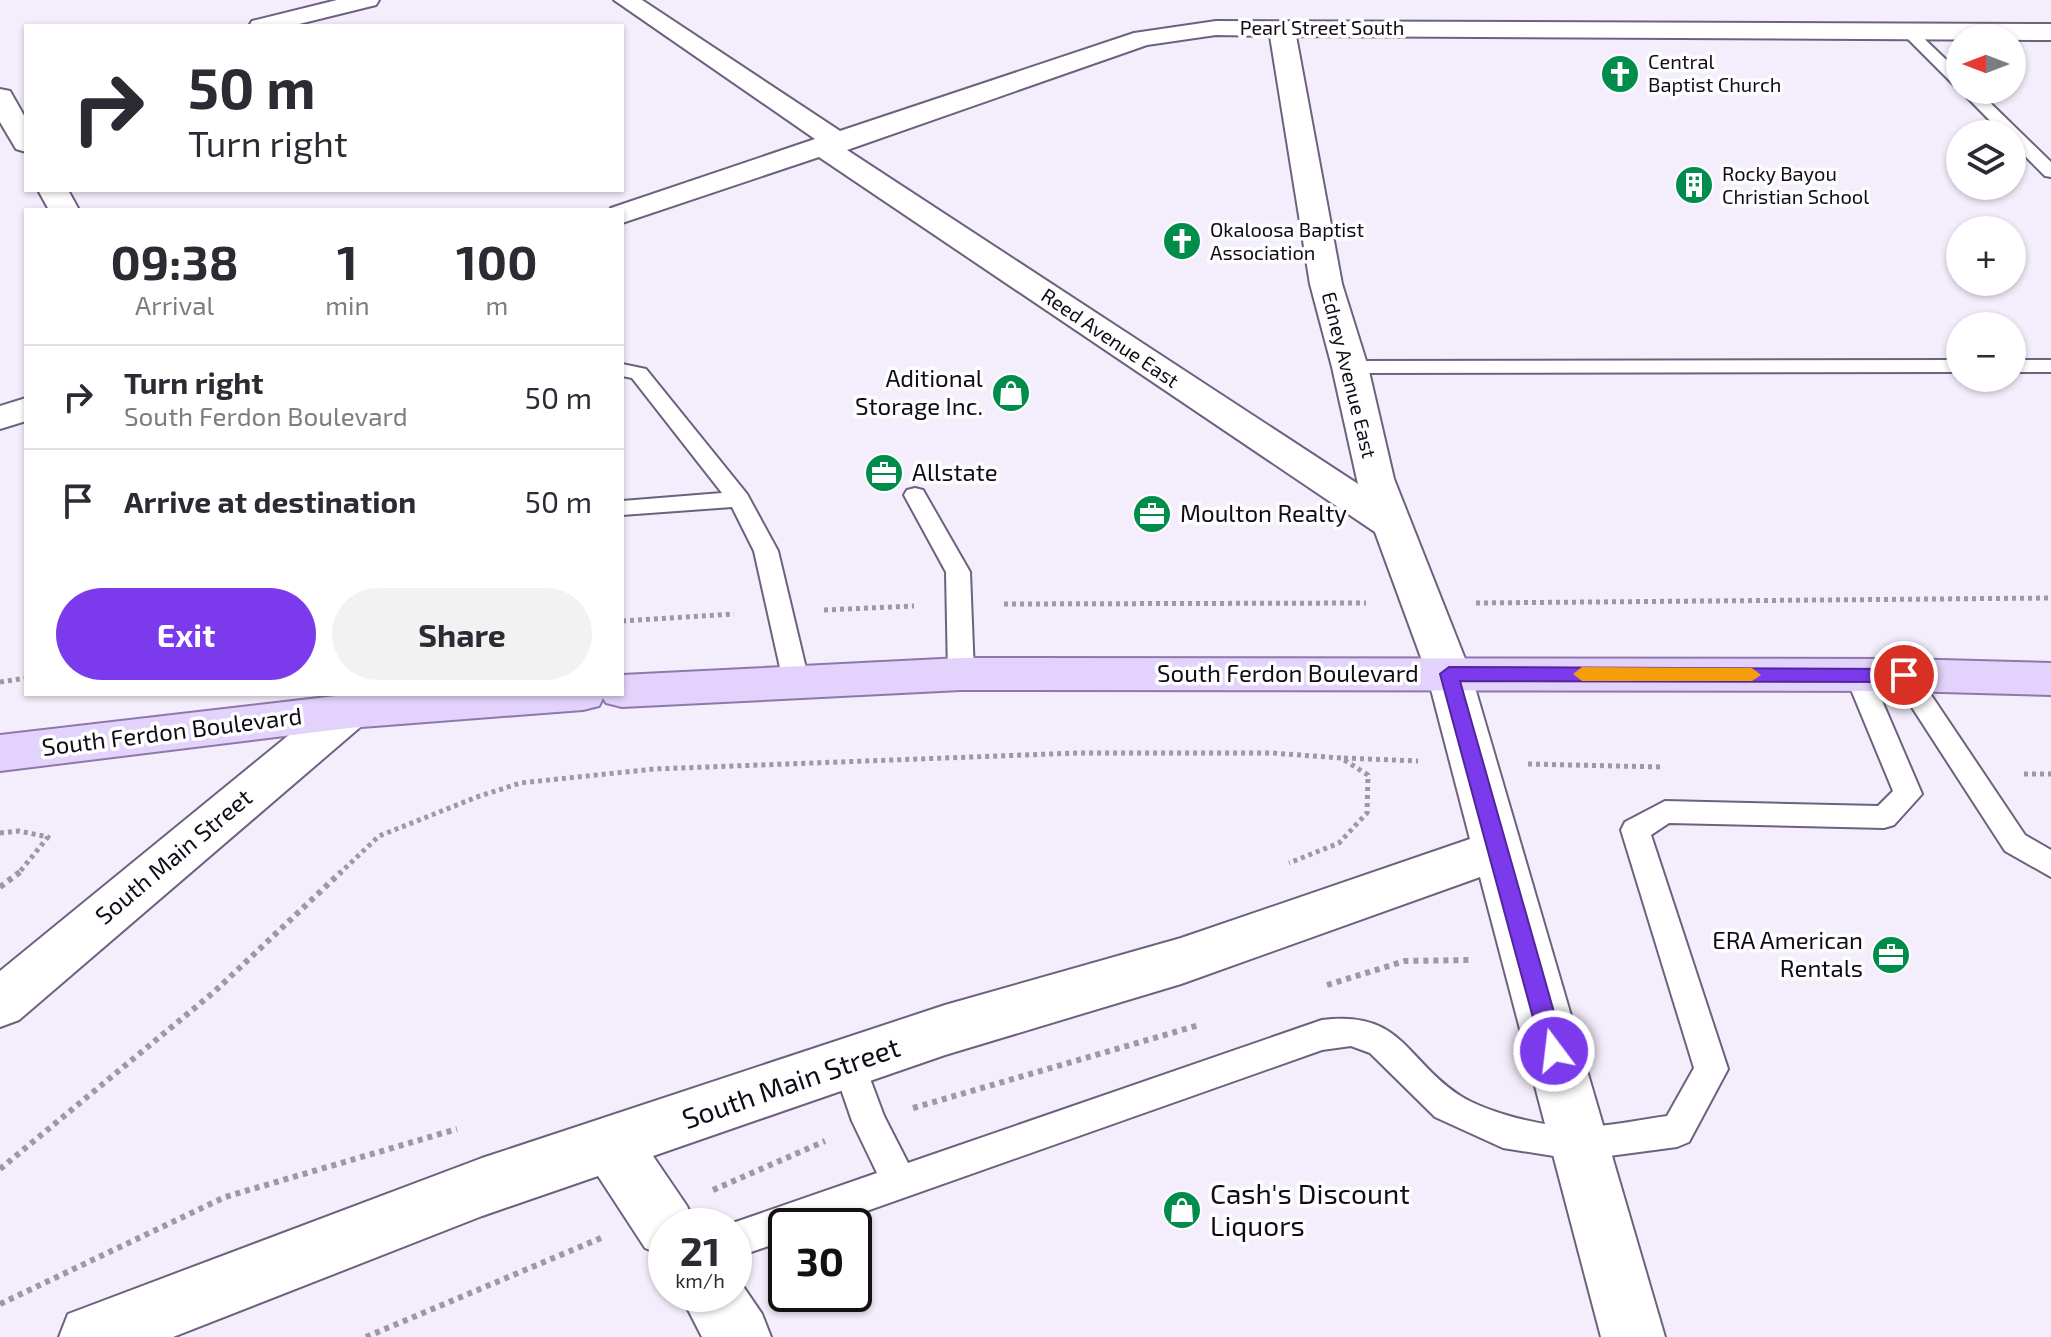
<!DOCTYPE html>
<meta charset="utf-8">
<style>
:root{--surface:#fff;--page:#f2f2f3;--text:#2b2b33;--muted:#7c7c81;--line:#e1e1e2;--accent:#7c3aed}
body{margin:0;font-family:"Exo 2",sans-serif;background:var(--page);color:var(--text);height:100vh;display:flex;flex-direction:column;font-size:30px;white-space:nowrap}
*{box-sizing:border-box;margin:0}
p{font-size:26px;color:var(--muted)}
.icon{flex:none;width:44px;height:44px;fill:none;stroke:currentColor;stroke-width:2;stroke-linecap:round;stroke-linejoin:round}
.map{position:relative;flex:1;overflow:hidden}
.sheet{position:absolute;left:24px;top:208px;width:600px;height:488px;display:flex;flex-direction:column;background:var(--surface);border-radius:0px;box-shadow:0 2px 6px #0004}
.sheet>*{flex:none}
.top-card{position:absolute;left:24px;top:24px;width:600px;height:168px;border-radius:0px;box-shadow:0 2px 6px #0004;background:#fff;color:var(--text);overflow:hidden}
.needle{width:52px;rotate:270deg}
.buttons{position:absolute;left:1946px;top:24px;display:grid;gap:16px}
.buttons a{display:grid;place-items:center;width:80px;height:80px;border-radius:50%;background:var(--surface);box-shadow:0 2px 6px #0004;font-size:40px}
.speed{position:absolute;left:648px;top:1208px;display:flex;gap:16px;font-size:40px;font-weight:700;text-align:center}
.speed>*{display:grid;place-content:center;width:104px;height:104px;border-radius:50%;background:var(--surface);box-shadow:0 2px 6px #0004;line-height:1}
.speed small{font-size:20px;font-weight:400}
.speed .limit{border:4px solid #111;border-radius:12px;background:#fff;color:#111}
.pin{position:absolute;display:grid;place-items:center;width:68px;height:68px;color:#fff;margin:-34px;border:4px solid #fff;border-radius:50%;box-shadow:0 2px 8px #0007}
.me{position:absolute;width:88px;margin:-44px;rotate:345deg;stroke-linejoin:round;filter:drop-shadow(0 0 6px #0008)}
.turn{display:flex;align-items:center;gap:28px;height:168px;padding:0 32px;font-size:36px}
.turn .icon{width:104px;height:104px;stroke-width:2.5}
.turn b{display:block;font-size:56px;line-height:68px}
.eta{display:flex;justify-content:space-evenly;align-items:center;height:136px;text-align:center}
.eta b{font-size:48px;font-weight:700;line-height:56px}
.action{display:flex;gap:16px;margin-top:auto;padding:16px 32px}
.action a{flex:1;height:92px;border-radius:48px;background:var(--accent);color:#fff;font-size:32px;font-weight:700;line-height:92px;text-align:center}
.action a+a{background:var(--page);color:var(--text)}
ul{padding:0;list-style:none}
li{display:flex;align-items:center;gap:24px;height:104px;padding:0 32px;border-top:2px solid var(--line)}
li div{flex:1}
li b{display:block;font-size:30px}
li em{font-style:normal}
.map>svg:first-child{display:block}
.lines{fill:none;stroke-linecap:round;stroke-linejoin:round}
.service-casing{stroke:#6d617f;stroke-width:4}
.minor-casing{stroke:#6d617f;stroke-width:4}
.tertiary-casing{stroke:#6d617f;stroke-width:4}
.primary-casing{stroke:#8d79a9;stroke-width:4}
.path-far1{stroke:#9e98a5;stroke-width:5;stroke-dasharray:4 4;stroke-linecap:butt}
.path{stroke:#9e98a5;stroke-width:6;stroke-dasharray:5 5;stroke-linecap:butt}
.service{fill:#fff;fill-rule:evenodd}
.minor{fill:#fff;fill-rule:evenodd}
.tertiary{fill:#fff;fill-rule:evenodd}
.primary{fill:#e3d2fb;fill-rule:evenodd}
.route{fill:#7c3aed;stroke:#51269a;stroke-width:2}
.slow{fill:#f59e0b}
.labels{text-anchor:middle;stroke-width:7;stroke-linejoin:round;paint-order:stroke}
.far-street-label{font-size:20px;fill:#100c17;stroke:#fefefe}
.far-poi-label{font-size:20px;fill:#100c17;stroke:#fefefe;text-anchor:start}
.poi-label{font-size:24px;fill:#100c17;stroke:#fefefe;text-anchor:end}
.street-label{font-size:24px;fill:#100c17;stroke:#fefefe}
.near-street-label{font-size:28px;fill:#100c17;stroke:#fefefe}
.near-poi-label{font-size:28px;fill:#100c17;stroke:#fefefe;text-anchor:start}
</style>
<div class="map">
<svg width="2051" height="1337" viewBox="0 0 2051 1337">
<rect width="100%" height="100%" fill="#f4eefc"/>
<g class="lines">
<!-- service casing -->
<g class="service-casing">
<g id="service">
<path d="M1908,27L1913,28L1960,73V87L1954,85L1903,34V28Z"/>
<path d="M1960,90H1977L2051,162V177L2045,176L2012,143V134H2003Z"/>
<path d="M1960,360V372L1350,373L1340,367L1350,361Z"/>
<rect x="2012" y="360" width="39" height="12"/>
<path d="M622,364L646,369L747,494L778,551L809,681L805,688L796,691L787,688L783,681L754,551L732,507L622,515V501L722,493L632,378L622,376Z"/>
<path d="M915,488L923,490L970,572L974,674L970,681L961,683L952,681L948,674L946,572L904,495L907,490Z"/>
<path d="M1858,666L1867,668L1871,675L1922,794L1894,825L1884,828L1669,823L1651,835L1728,1069L1689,1142L1677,1147L1579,1160L1503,1148L1435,1117L1370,1053L1351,1046L1322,1050L824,1226H786V1240L734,1258V1226H724L877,1173L852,1121L832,1063L836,1052L848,1048L860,1052L884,1116L908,1163L1322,1020C1402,1010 1405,1059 1459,1095C1486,1113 1550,1129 1582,1127C1610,1126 1639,1120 1667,1116L1694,1068L1621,830L1625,822L1665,801L1878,806L1893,791L1845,675L1849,668Z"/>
<path d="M1904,666L1913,668L2025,835L2051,850V877L2005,851L1891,675L1895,668Z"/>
</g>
</g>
<!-- minor casing -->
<g class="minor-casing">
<g id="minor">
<path d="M337,0H379L376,5L291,26H249L252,21Z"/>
<path d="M614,0H642L840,131L1134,33L1216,21L2051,24V40L1296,36L1342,284L1368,367L1394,479L1471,674L1665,1337H1601L1480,877L1181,984L945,1055L653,1156L687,1206L696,1226H666V1257L645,1248L598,1176L482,1216L173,1337H59L68,1314L482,1158L945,1005L1181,938L1470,839L1427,674L1375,532L819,157L622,223V210H610L611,208L815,139ZM1216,35L1270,36L1310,284L1332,367L1358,484L847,150L1147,45Z"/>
<path d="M0,89L10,91L26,119V152L16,149L0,122Z"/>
<path d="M38,190H68L79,210H49Z"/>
<path d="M26,398V421L0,429V406Z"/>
<path d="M734,1273L762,1314L771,1337H702L680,1294H734Z"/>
</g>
</g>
<!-- tertiary casing -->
<g class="tertiary-casing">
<path id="tertiary" d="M349,694L365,699L372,711L365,723L19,1020L0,1027V971L333,699Z"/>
</g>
<!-- primary casing -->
<g class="primary-casing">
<path id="primary" d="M961,658L1904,659L2051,663V695L1904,691L961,690L622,707L606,703L603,698L599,706L583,710L349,728L0,771V735L353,694H622V675Z"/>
</g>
<!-- path-far1 -->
<g class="path-far1">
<path d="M1476,603L2051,598"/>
<path d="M1004,604L1366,603"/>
<path d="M824,610L914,606"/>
<path d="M622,621L734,614"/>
<path d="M0,682L26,678"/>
<path d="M1344,758L1418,761"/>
<path d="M1528,764L1662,767"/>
<path d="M2024,774H2051"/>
<path d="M0,833L19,831L48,837L18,874"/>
<path d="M339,874L379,836L477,797L520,783L654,769L1077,753H1272L1341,758L1368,775L1367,813L1339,843L1289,863"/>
</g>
<!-- path -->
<g class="path">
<path d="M0,887L20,872"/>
<path d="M1327,985L1405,961L1469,960"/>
<path d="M913,1108L1199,1025"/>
<path d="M0,1169L214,992L341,872"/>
<path d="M713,1190L825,1141"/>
<path d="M0,1304L225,1197L457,1129"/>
<path d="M366,1337L601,1238"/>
</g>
<!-- service -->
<use href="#service" class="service"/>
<!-- minor -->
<use href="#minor" class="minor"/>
<!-- tertiary -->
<use href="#tertiary" class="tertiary"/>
<!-- primary -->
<use href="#primary" class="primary"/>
</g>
<!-- route -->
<path class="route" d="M1449,667L1904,669L1913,675L1904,682L1460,681L1565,1051L1562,1059L1554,1062L1546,1059L1542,1051L1440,674Z"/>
<!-- slow -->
<path class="slow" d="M1582,667L1752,668L1761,675L1752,681H1582L1573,674Z"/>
<!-- icons -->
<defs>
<g id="church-disc" transform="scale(2)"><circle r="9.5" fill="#008c4b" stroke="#fefefe"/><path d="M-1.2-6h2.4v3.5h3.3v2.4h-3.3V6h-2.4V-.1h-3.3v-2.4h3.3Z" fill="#fff"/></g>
<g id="building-disc" transform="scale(2)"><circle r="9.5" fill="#008c4b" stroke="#fefefe"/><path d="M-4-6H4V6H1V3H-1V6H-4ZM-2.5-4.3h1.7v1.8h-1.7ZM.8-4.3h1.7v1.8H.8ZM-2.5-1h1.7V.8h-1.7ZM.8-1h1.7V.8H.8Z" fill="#fff"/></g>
<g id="shop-disc" transform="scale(2)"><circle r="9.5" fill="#008c4b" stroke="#fefefe"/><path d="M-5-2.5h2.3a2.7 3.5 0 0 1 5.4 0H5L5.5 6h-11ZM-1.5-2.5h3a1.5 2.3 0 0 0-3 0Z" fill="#fff"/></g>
<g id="office-disc" transform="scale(2)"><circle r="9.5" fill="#008c4b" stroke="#fefefe"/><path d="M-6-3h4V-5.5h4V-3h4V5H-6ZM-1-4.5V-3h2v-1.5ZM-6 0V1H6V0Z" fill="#fff"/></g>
</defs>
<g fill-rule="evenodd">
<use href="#church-disc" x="1620" y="74"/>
<use href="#building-disc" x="1694" y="185"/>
<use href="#church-disc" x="1182" y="241"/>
<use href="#shop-disc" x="1011" y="393"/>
<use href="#office-disc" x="884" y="473"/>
<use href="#office-disc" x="1152" y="514"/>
<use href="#office-disc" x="1891" y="955"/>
<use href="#shop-disc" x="1182" y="1210"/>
</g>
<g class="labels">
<!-- far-street labels -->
<g class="far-street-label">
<text x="1322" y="35">Pearl Street South</text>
<text transform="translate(1110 338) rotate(34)" y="7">Reed Avenue East</text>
<text transform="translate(1349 375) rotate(76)" y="7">Edney Avenue East</text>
</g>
<!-- far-poi labels -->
<g class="far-poi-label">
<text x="1648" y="69">Central<tspan x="1648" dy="23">Baptist Church</tspan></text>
<text x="1722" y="181">Rocky Bayou<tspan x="1722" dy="23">Christian School</tspan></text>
<text x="1210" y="237">Okaloosa Baptist<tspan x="1210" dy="23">Association</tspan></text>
</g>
<!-- poi labels -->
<g class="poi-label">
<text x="983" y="387">Aditional<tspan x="983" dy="28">Storage Inc.</tspan></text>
<text x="912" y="481" text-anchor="start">Allstate</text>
<text x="1180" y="522" text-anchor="start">Moulton Realty</text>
<text x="1863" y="949">ERA American<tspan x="1863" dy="28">Rentals</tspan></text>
</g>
<!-- street labels -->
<g class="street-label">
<text x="1288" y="682">South Ferdon Boulevard</text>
<text transform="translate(172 732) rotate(-7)" y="8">South Ferdon Boulevard</text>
<text transform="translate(174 857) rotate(-40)" y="8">South Main Street</text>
</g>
<!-- near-street labels -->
<g class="near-street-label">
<text transform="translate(791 1083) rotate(-19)" y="10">South Main Street</text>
</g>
<!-- near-poi labels -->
<g class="near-poi-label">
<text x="1210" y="1204">Cash's Discount<tspan x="1210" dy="32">Liquors</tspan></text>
</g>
</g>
</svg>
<div class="buttons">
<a><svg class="needle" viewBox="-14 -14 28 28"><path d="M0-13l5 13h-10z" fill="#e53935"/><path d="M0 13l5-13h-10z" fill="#7c7c81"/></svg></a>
<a><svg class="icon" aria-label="layers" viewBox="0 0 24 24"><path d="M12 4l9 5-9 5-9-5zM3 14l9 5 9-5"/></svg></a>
<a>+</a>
<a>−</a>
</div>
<div class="speed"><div>21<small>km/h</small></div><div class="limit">30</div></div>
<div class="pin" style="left:1904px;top:675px;background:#d93025"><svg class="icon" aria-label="arrive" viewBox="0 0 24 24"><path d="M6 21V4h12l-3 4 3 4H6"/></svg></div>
<svg class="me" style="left:1554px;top:1051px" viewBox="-20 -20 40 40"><circle r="17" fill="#7c3aed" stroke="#fff" stroke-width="3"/><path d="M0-11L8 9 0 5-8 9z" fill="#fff"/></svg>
<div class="top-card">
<div class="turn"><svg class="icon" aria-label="right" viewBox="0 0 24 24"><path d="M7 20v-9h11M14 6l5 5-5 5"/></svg><div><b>50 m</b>Turn right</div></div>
</div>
<section class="sheet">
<div class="eta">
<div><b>09:38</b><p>Arrival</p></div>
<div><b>1</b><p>min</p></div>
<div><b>100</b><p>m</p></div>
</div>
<ul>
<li><svg class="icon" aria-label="right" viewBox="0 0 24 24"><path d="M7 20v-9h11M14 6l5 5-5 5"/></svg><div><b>Turn right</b><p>South Ferdon Boulevard</p></div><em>50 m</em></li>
<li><svg class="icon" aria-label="arrive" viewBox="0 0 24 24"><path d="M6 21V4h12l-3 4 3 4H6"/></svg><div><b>Arrive at destination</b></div><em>50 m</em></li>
</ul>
<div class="action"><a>Exit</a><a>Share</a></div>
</section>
</div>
